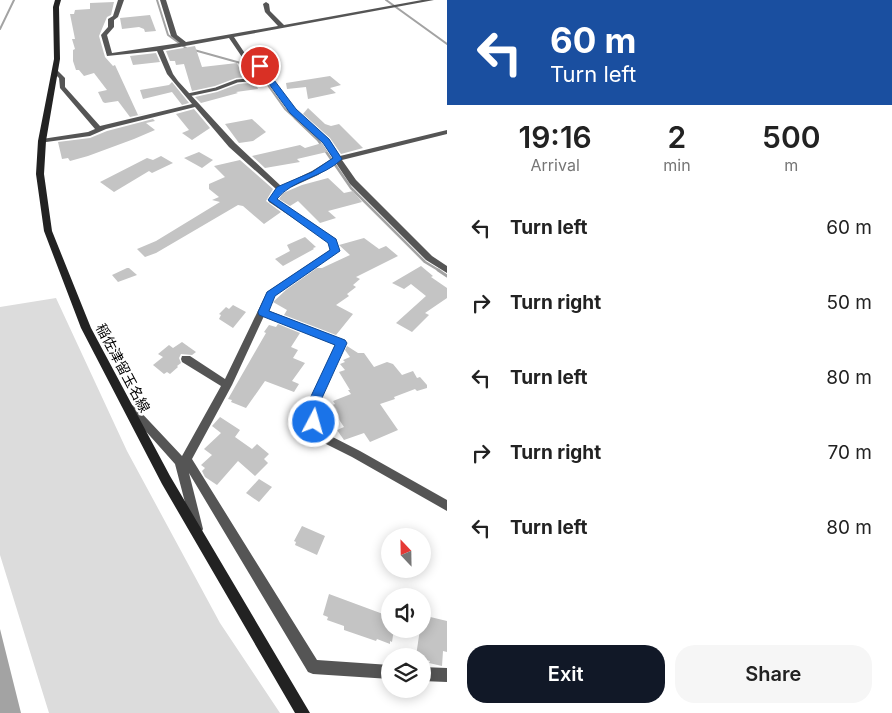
<!DOCTYPE html>
<meta charset="utf-8">
<style>
:root{--surface:#fff;--page:#f6f6f6;--text:#222;--muted:#767676;--accent:#111827}
body{margin:0;font-family:Inter,"Noto Sans JP",sans-serif;background:var(--page);color:var(--text);height:100vh;display:flex;flex-direction:column;font-size:19px;white-space:nowrap}
*{box-sizing:border-box;margin:0}
p{font-size:16px;color:var(--muted)}
.icon{flex:none;width:28px;height:28px;fill:none;stroke:currentColor;stroke-width:2;stroke-linecap:round;stroke-linejoin:round}
.map{position:relative;flex:1;overflow:hidden}
.panel{display:flex;flex-direction:column;background:var(--surface);width:445px}
.panel>*{flex:none}
.hud{background:#1a4fa0;color:#fff;overflow:hidden}
.needle{width:32px;rotate:338deg}
.controls{position:absolute;left:381px;top:528px;display:grid;gap:10px}
.controls a{display:grid;place-items:center;width:50px;height:50px;border-radius:50%;background:var(--surface);box-shadow:0 2px 12px #0003;font-size:25px}
.pin{position:absolute;display:grid;place-items:center;width:42px;height:42px;color:#fff;margin:-21px;border:2px solid #fff;border-radius:50%;box-shadow:0 1px 5px #0007}
.me{position:absolute;width:55px;margin:-28px;rotate:6deg;stroke-linejoin:round;filter:drop-shadow(0 0 4px #0008)}
.turn{display:flex;align-items:center;gap:18px;height:105px;padding:0 20px;font-size:22px}
.turn .icon{width:65px;height:65px;stroke-width:2.5}
.turn b{display:block;font-size:35px;line-height:42px}
.eta{display:flex;justify-content:space-evenly;align-items:center;height:85px;text-align:center}
.eta b{font-size:30px;font-weight:600;line-height:35px}
.primary-button{display:flex;gap:10px;margin-top:auto;padding:10px 20px}
.primary-button a{flex:1;height:58px;border-radius:20px;background:var(--accent);color:#fff;font-size:20px;font-weight:600;line-height:58px;text-align:center}
.primary-button a+a{background:var(--page);color:var(--text)}
ul{padding:0;list-style:none}
li{display:flex;align-items:center;gap:15px;height:75px;padding:0 20px}
li div{flex:1}
li b{display:block;font-size:19px}
li em{font-style:normal}
main{display:flex;flex:1;min-height:0}
.map>svg:first-child{display:block}
.green{fill:#dcdcdc}
.water{fill:#a3a3a3}
.lines{fill:none;stroke-linecap:round;stroke-linejoin:round}
.stream-far2{stroke:#a3a3a3;stroke-width:2}
.stream-far1{stroke:#a3a3a3;stroke-width:2.5}
.stream{stroke:#a3a3a3;stroke-width:3}
.building{fill:#c4c4c4}
.service{stroke:#555;stroke-width:3}
.minor{fill:#555;fill-rule:evenodd}
.secondary{fill:#222;fill-rule:evenodd}
.route{fill:#1a73e8;stroke:#114b97}
.labels{text-anchor:middle;stroke-width:5;stroke-linejoin:round;paint-order:stroke}
.street-label{font-size:14px;fill:#000;stroke:#fff}
</style>
<main>
<div class="map">
<svg width="447" height="713" viewBox="0 0 447 713">
<rect width="100%" height="100%" fill="#fff"/>
<!-- green -->
<path class="green" d="M56,298L127,451L220,623L280,713H49L0,555V307Z"/>
<!-- water -->
<path class="water" d="M0,629L21,713H0Z"/>
<g class="lines">
<!-- stream-far2 -->
<g class="stream-far2">
<path d="M157,0L168,35L186,48"/>
<path d="M386,0L447,44"/>
<path d="M0,29L14,0"/>
<path d="M194,50L255,67L285,109L296,119"/>
</g>
<!-- stream-far1 -->
<path class="stream-far1" d="M295,118L318,140L351,188L425,262L440,271"/>
<!-- stream -->
<path class="stream" d="M438,270L447,276"/>
</g>
<!-- building -->
<g class="building">
<path d="M114,2L111,15L107,17L99,36L105,57L113,66L115,65L138,115L148,113L130,117L118,101L105,103L103,102L98,92L107,90L94,73L84,76L79,70H76L73,61V50L75,49L72,39H75L70,14H74L75,10L90,9V3Z"/>
<path d="M150,15L156,31L145,32L144,29L139,27L122,29L120,18Z"/>
<path d="M195,46L202,67L237,63L240,70L248,66L252,69L257,76L236,78L215,86L192,91L184,64L176,65L175,61H170L166,51Z"/>
<path d="M156,53L160,62L133,65L130,56Z"/>
<path d="M330,76L341,85L330,88L336,93L308,99L306,87L287,89L286,83Z"/>
<path d="M172,82L189,103L182,105L172,92L143,99L140,90L169,85Z"/>
<path d="M261,82L262,84H256L258,89L236,92L238,93L201,103L195,97L217,92L238,84Z"/>
<path d="M308,108L325,124L331,126L339,124L363,148L341,154L330,138L303,114Z"/>
<path d="M194,109L210,128L192,140L182,133L189,130L176,114Z"/>
<path d="M153,119L155,121L146,123L155,130L134,139L88,156L70,161L68,158L62,159L58,142L90,138L107,131Z"/>
<path d="M252,119L266,132L253,141L239,143L225,124Z"/>
<path d="M322,143L327,152L297,159L300,162L265,168L252,156L300,145L305,148Z"/>
<path d="M199,152L213,160L202,168L184,158Z"/>
<path d="M161,156L173,163L152,173L149,171L114,192L100,182L147,158L153,160Z"/>
<path d="M240,160L273,189L266,201L281,212L264,224L243,206L238,205L156,253L145,257L137,249L156,241L220,202L212,200L219,197L209,189V184L225,177L214,166Z"/>
<path d="M328,178L344,193L353,191L362,202L328,211L336,218L320,223L298,201L290,206L279,199L283,193L302,185Z"/>
<path d="M305,237L316,247L313,248L314,249L283,266L275,259L290,251L287,245Z"/>
<path d="M364,238L379,249L386,246L398,256L356,277L360,279L353,285L356,287L347,294L349,296L336,305L353,314L336,335L284,315L287,310L273,302L287,289L317,268H322L350,255L339,245Z"/>
<path d="M421,266L433,276L431,277L447,288V298L425,313L429,315L412,332L396,323L426,296L411,284L404,289L392,283Z"/>
<path d="M127,268H129L137,275L118,282L112,275Z"/>
<path d="M233,305L246,312L233,328L219,319L221,315L219,314L226,307L229,309Z"/>
<path d="M278,324L300,333L291,347L298,350L293,358L305,363L292,381L299,384L294,392L265,381L246,408L231,402L232,400L228,399L266,333L264,332L269,325L276,327Z"/>
<path d="M182,342L196,352L192,355L181,354L179,358L181,363L177,366L178,367L170,374L167,372L164,374L153,365L163,357L158,354L169,345L173,348Z"/>
<path d="M347,346L358,353H364L374,367L387,362L393,364L402,375L413,371L417,378L420,377L427,385V388L417,391L415,389L394,397L395,399L380,404L398,430L370,442L364,433L344,440L337,430L344,427L330,406L335,404L333,401L351,394L348,390H350L339,372L345,370L340,364L345,362L343,360L350,357L345,350Z"/>
<path d="M220,417L240,430L235,437L252,449L257,444L269,454L264,459L268,463L255,476L238,461L217,485L205,477L202,471L205,468L201,465L212,455L204,449L221,433L212,426Z"/>
<path d="M259,479L272,487L259,502L246,493Z"/>
<path d="M302,526L325,536L317,555L295,545L296,542L294,541Z"/>
<path d="M329,594L383,614L382,619L390,621V629H394L392,642L390,641V644L377,639L376,641L344,630V626L327,620L328,617L323,615Z"/>
<path d="M422,615L447,621V652L443,651L442,666L429,663L430,661L422,659V656H416L420,629H422Z"/>
</g>
<g class="lines">
<!-- service -->
<path class="service" d="M188,95L216,89L237,81L268,78"/>
<!-- minor -->
<g class="minor">
<path d="M118,0H124L118,17L114,20V27L107,35L112,53L180,43L171,36L160,0H166L177,35L186,42L278,26L265,12L263,4L266,2L269,4L270,11L284,25L422,0H434L234,37L248,58L262,65L295,110L329,139L340,156L447,130V134L342,160L356,180L432,256L447,266V273L426,260L350,184L336,163L318,175L283,191L276,199L336,239L339,251L274,296L267,310L344,340L346,343L316,409L321,431L360,451L447,500V511L352,457L312,437L306,409L335,345L264,316L232,385L192,459L317,660L390,665V679L313,674L308,672L189,473L203,529L201,533L197,535L193,533L175,464L126,409L127,406L131,405L135,406L182,456L221,386L182,362L181,359L182,356H190L225,379L267,292L330,250L329,242L269,202L268,200L276,189L229,147L195,107L106,129L90,136L39,143L38,141L42,139L88,132L95,129L60,88L59,78L52,71L53,70H57L65,78V87L100,126L192,104L167,74L157,51L107,56L101,35L108,27V19L113,16ZM229,38L244,60L258,67L291,112L323,142L333,158L312,171L281,186L235,143L178,81L173,74L163,50Z"/>
<path d="M422,667L447,668V682L422,681Z"/>
</g>
<!-- secondary -->
<path class="secondary" d="M55,0H61L59,7L60,59L46,141L44,174L52,231L91,328L170,476L310,713H295L162,484L81,328L44,231L36,174L38,141L54,59L53,7Z"/>
</g>
<!-- route -->
<path class="route" d="M257,64H262L296,109L329,139L342,159C324,177 291,180 277,199L336,239L340,251L275,296L269,311L345,340L347,343L317,409L320,422L318,425H309L305,409L335,345L259,315L258,312L267,292L330,250L328,243L268,200L277,187L312,172L333,158L323,143L290,113L256,66Z"/>
<g class="labels">
<!-- street labels -->
<g class="street-label">
<text transform="translate(123 368) rotate(62)" y="5">稲佐津留玉名線</text>
</g>
</g>
</svg>
<div class="controls">
<a><svg class="needle" viewBox="-14 -14 28 28"><path d="M0-13l5 13h-10z" fill="#e53935"/><path d="M0 13l5-13h-10z" fill="#767676"/></svg></a>
<a><svg class="icon" aria-label="sound" viewBox="0 0 24 24"><path d="M4 9h4l5-4v14l-5-4H4zM17 9q2 3 0 6"/></svg></a>
<a><svg class="icon" aria-label="layers" viewBox="0 0 24 24"><path d="M12 4l9 5-9 5-9-5zM3 14l9 5 9-5"/></svg></a>
</div>
<div class="pin" style="left:260px;top:66px;background:#d93025"><svg class="icon" aria-label="arrive" viewBox="0 0 24 24"><path d="M6 21V4h12l-3 4 3 4H6"/></svg></div>
<svg class="me" style="left:314px;top:422px" viewBox="-20 -20 40 40"><circle r="17" fill="#1a73e8" stroke="#fff" stroke-width="3"/><path d="M0-11L8 9 0 5-8 9z" fill="#fff"/></svg>
</div>
<section class="panel">
<div class="hud">
<div class="turn"><svg class="icon" aria-label="left" viewBox="0 0 24 24"><path d="M17 20v-9H6M10 6l-5 5 5 5"/></svg><div><b>60 m</b>Turn left</div></div>
</div>
<div class="eta">
<div><b>19:16</b><p>Arrival</p></div>
<div><b>2</b><p>min</p></div>
<div><b>500</b><p>m</p></div>
</div>
<ul>
<li><svg class="icon" aria-label="left" viewBox="0 0 24 24"><path d="M17 20v-9H6M10 6l-5 5 5 5"/></svg><div><b>Turn left</b></div><em>60 m</em></li>
<li><svg class="icon" aria-label="right" viewBox="0 0 24 24"><path d="M7 20v-9h11M14 6l5 5-5 5"/></svg><div><b>Turn right</b></div><em>50 m</em></li>
<li><svg class="icon" aria-label="left" viewBox="0 0 24 24"><path d="M17 20v-9H6M10 6l-5 5 5 5"/></svg><div><b>Turn left</b></div><em>80 m</em></li>
<li><svg class="icon" aria-label="right" viewBox="0 0 24 24"><path d="M7 20v-9h11M14 6l5 5-5 5"/></svg><div><b>Turn right</b></div><em>70 m</em></li>
<li><svg class="icon" aria-label="left" viewBox="0 0 24 24"><path d="M17 20v-9H6M10 6l-5 5 5 5"/></svg><div><b>Turn left</b></div><em>80 m</em></li>
</ul>
<div class="primary-button"><a>Exit</a><a>Share</a></div>
</section>
</main>
